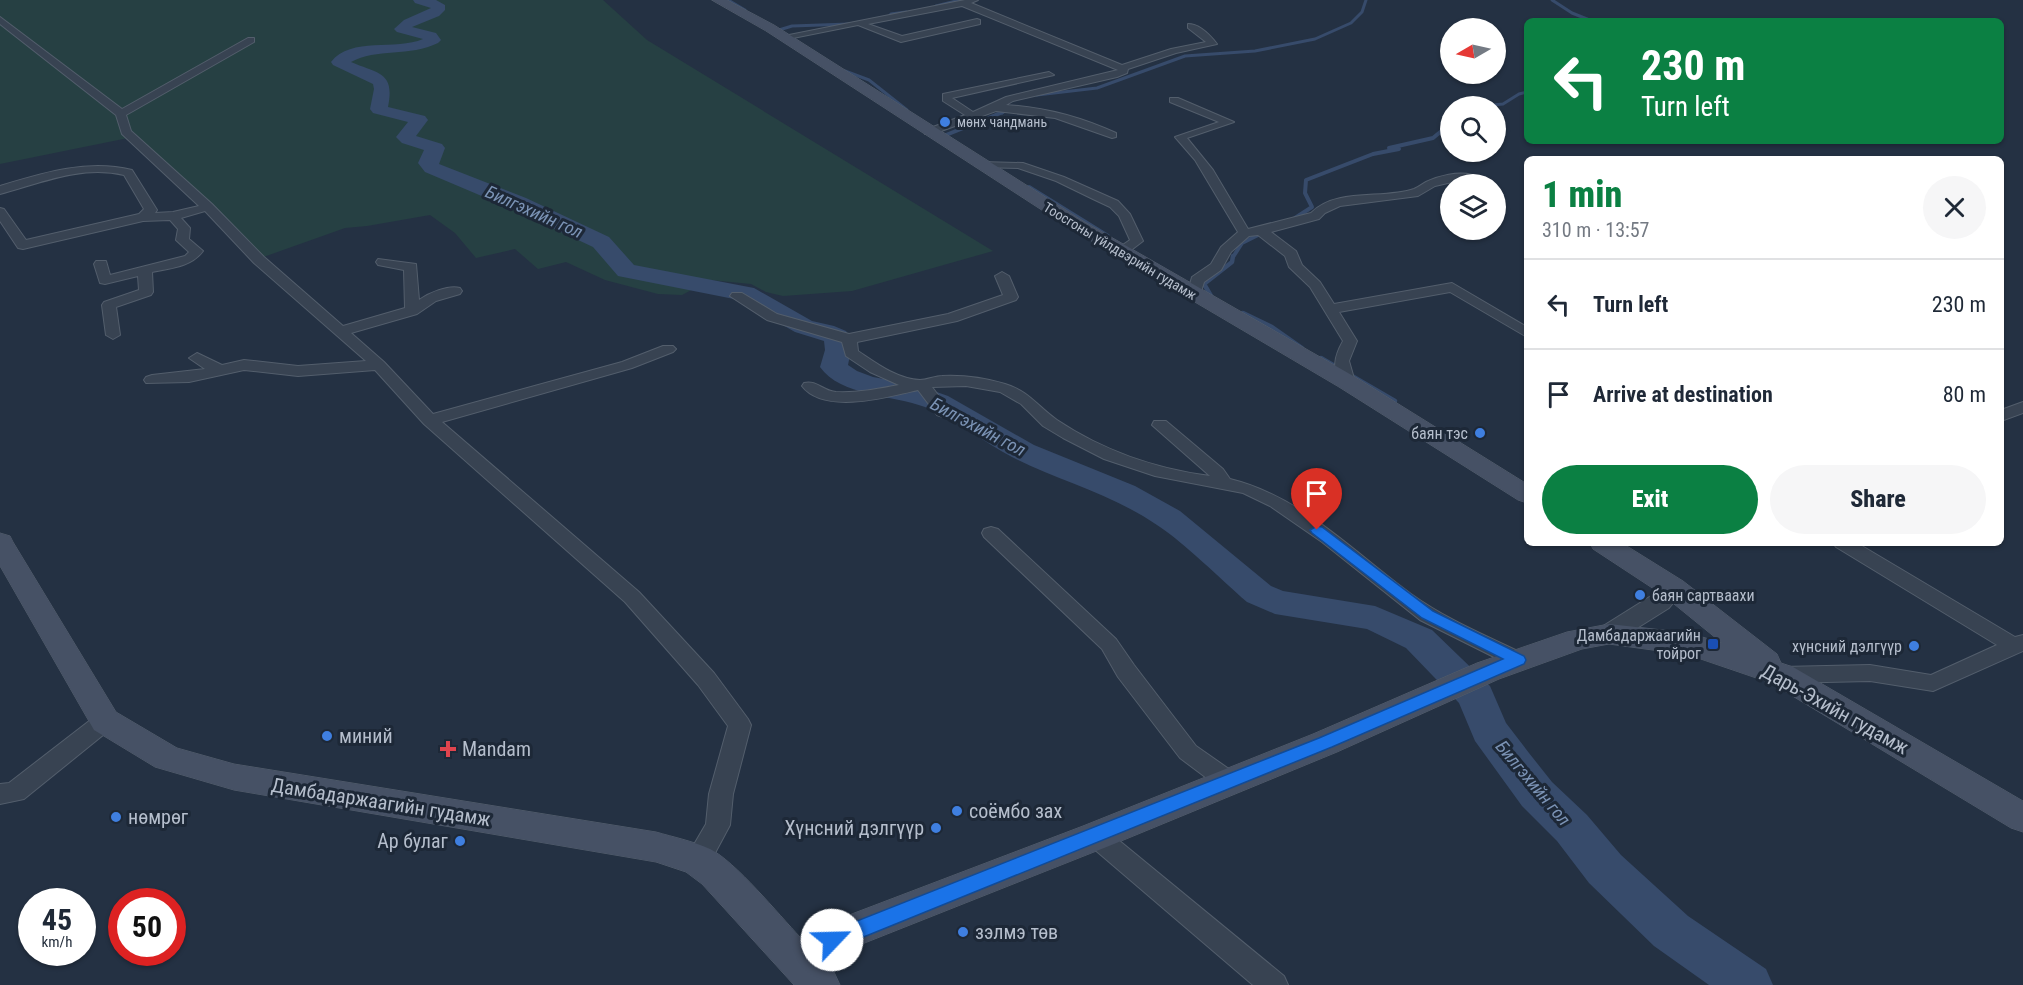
<!DOCTYPE html>
<meta charset="utf-8">
<style>
:root{--surface:#fff;--page:#f6f6f7;--text:#1f2937;--muted:#747a83;--line:#e0e1e3;--accent:#0b8043}
body{margin:0;font-family:"Roboto Condensed",sans-serif;background:var(--page);color:var(--text);height:100vh;display:flex;flex-direction:column;font-size:22px;white-space:nowrap}
*{box-sizing:border-box;margin:0}
p{font-size:20px;color:var(--muted)}
.icon{flex:none;width:33px;height:33px;fill:none;stroke:currentColor;stroke-width:2;stroke-linecap:round;stroke-linejoin:round}
.map{position:relative;flex:1;overflow:hidden}
.sheet{position:absolute;left:1524px;top:156px;width:480px;height:390px;display:flex;flex-direction:column;background:var(--surface);border-radius:9px;box-shadow:0 2px 4px #0004}
.sheet>*{flex:none}
.banner{position:absolute;left:1524px;top:18px;width:480px;height:126px;border-radius:9px;box-shadow:0 2px 4px #0004;background:#0b8043;color:#fff;overflow:hidden}
.needle{width:39px;rotate:261deg}
.tools{position:absolute;left:1440px;top:18px;display:grid;gap:12px}
.tools a{display:grid;place-items:center;width:66px;height:66px;border-radius:50%;background:var(--surface);box-shadow:0 2px 4px #0004;font-size:30px}
.speed{position:absolute;left:18px;top:888px;display:flex;gap:12px;font-size:30px;font-weight:700;text-align:center}
.speed>*{display:grid;place-content:center;width:78px;height:78px;border-radius:50%;background:var(--surface);box-shadow:0 2px 4px #0004;line-height:1}
.speed small{font-size:15px;font-weight:400}
.speed .limit{border:9px solid #d22;background:#fff;color:#111}
.pin{position:absolute;display:grid;place-items:center;width:51px;height:51px;color:#fff;margin:-62px -26px;border-radius:50% 50% 50% 0;rotate:-45deg;box-shadow:0 0 6px #0007}
.pin .icon{rotate:45deg}
.me{position:absolute;width:66px;margin:-33px;rotate:66deg;stroke-linejoin:round;filter:drop-shadow(0 0 4px #0008)}
.turn{display:flex;align-items:center;gap:21px;height:126px;padding:0 18px;font-size:27px}
.turn .icon{width:78px;height:78px;stroke-width:2.5}
.turn b{display:block;font-size:42px;line-height:51px}
.round{display:grid;place-items:center;flex:none;width:63px;height:63px;border-radius:32px;background:var(--page)}
.headline{display:flex;align-items:center;justify-content:space-between;height:102px;padding:0 18px}
h1{font-size:36px;font-weight:800;line-height:45px;color:var(--accent)}
.action{display:flex;gap:12px;margin-top:auto;padding:12px 18px}
.action a{flex:1;height:69px;border-radius:36px;background:var(--accent);color:#fff;font-size:24px;font-weight:800;line-height:69px;text-align:center}
.action a+a{background:var(--page);color:var(--text)}
ul{padding:0;list-style:none}
li{display:flex;align-items:center;gap:18px;height:90px;padding:0 18px;border-top:2px solid var(--line)}
li div{flex:1}
li b{display:block;font-size:22px}
li em{font-style:normal}
.map>svg:first-child{display:block}
.green{fill:#264043}
.lines{fill:none;stroke-linecap:round;stroke-linejoin:round}
.stream-far2{stroke:#374b6b;stroke-width:3}
.stream-far1{stroke:#374b6b;stroke-width:4}
.stream{stroke:#374b6b;stroke-width:4.5}
.river{fill:#374b6b;fill-rule:evenodd}
.minor-casing{stroke:#535e6c;stroke-width:2}
.tertiary-casing{stroke:#535e6c;stroke-width:2}
.secondary-casing{stroke:#535e6c;stroke-width:1}
.minor{fill:#384352;fill-rule:evenodd}
.tertiary{fill:#384352;fill-rule:evenodd}
.secondary{fill:#465165;fill-rule:evenodd}
.route{fill:#1a73e8;stroke:#114b97;stroke-width:1.5}
.shop-dot{fill:#3f7fe0;stroke:#1d2837;stroke-width:2}
.transit-dot{fill:#1a4fb4;stroke:#1d2837;stroke-width:2}
.health-dot{fill:#e0444e;stroke:#1d2837;stroke-width:2}
.labels{text-anchor:middle;stroke-width:6;stroke-linejoin:round;paint-order:stroke}
.far-poi-label{font-size:14px;fill:#b5becc;stroke:#1d2837;text-anchor:start}
.far-street-label{font-size:14px;fill:#b5becc;stroke:#1d2837}
.poi-label{font-size:16px;fill:#b5becc;stroke:#1d2837;text-anchor:end}
.water-label{font-size:18px;font-style:italic;fill:#7b93b5;stroke:#1d2837}
.near-street-label{font-size:20px;fill:#b5becc;stroke:#1d2837}
.near-poi-label{font-size:20px;fill:#b5becc;stroke:#1d2837;text-anchor:start}
</style>
<div class="map">
<svg width="2023" height="985" viewBox="0 0 2023 985">
<rect width="100%" height="100%" fill="#243143"/>
<!-- green -->
<path class="green" d="M0,0H603L647,40L993,251L852,291L783,296L766,292L751,284L710,280L682,295L658,294L605,280L566,262L538,269L515,249L476,258L455,233L430,215L367,226L345,228L255,260L138,136L0,164Z"/>
<g class="lines">
<!-- stream-far2 -->
<g class="stream-far2">
<path d="M728,0L745,10"/>
<path d="M1552,0L1572,13L1592,21"/>
<path d="M936,6L960,0"/>
<path d="M888,18L891,14L906,12"/>
<path d="M779,30L792,26L849,24"/>
<path d="M845,71L869,80L907,110"/>
<path d="M1037,95L1097,88L1185,56L1255,51L1315,39L1351,23L1362,12L1366,0"/>
<path d="M1483,106L1503,104L1519,94L1527,92"/>
<path d="M1002,113L1009,100H1013"/>
</g>
<!-- stream-far1 -->
<g class="stream-far1">
<path d="M946,135L1003,112"/>
<path d="M1029,187L1108,236"/>
<path d="M1295,218L1312,207L1305,193L1306,180L1373,154L1399,149L1389,148L1433,138L1450,124"/>
<path d="M1233,257L1242,243L1262,233"/>
</g>
<!-- stream -->
<g class="stream">
<path d="M1211,296L1204,284L1232,262L1233,256"/>
<path d="M1243,313L1272,327L1302,348"/>
<path d="M1321,358L1395,401"/>
</g>
<!-- river -->
<path class="river" d="M413,0H436L445,5V10L439,16L412,27L436,33L441,40L438,43C410,57 376,48 351,62C379,74 395,72 388,107L425,116L428,120L416,136L442,144L445,148L439,164L526,198L609,237L634,265L754,288L812,321L834,326L846,331L850,337L851,350L848,365L857,371L873,377L917,385L948,396L1034,445L1135,486L1180,511L1271,586L1283,591L1375,606L1432,630L1490,686L1506,723L1529,753L1552,782L1587,815L1621,855L1688,916L1766,969L1773,985H1709L1654,946L1589,883L1557,841L1522,806L1475,741L1459,703L1406,648L1367,629L1275,614L1247,602C1219,578 1186,544 1157,525C1112,494 1059,481 1012,457C983,442 956,419 925,407C893,395 840,396 820,367L825,350L824,341L795,332L739,300L618,276L593,247L510,208L425,172L418,163L424,150L402,143L396,137L408,122L373,113L370,109L374,89L373,84L333,65L331,62C351,36 396,51 423,39L397,32L394,29L404,20L431,8L415,3Z"/>
<!-- minor casing -->
<g class="minor-casing">
<g id="minor">
<path d="M965,0H978L971,3L1122,65L1171,49L1206,42L1188,28V24C1200,24 1210,35 1217,44L1176,53L1128,69L1127,73L1117,77L1013,101L1006,105C1044,107 1081,117 1116,133V137L1112,138L1055,118L996,111L933,134H925V130L965,115L943,101V94L1049,72L1054,75L952,98L973,112L1006,97L1118,70L962,6L868,24L902,36L977,19L980,20V24L901,42L858,25L783,40L779,37Z"/>
<path d="M0,17L122,109L248,38H254V42L126,115L131,131L212,204L264,257L343,326L405,308L404,270L378,265L376,262L378,259L416,264L419,300C429,293 448,285 460,288L462,291L460,294L436,301L417,314L351,333L384,362L433,414L622,362L663,346H673L676,349L673,352L632,368L442,422L639,592L714,673L748,719L751,725L733,794L730,825L707,868L698,871L689,868L685,860L706,824L709,794L728,726L698,685L625,602L424,424L375,370L298,376L244,370L189,382L146,383L144,380L146,377L152,375L205,369L189,358L197,353L222,365L244,360L298,366L366,361L254,263L205,211L181,218L190,228L189,239L203,251C191,267 171,268 152,272L153,292L151,295L116,307L120,335L113,339L106,335L102,305L104,302L139,290L138,276L105,284L100,283L94,264L96,261H106L110,275L185,256L189,252L176,240L178,229L170,220L143,221L23,249L18,248L0,221V208L4,209L26,240L139,214L144,209L124,175C81,165 41,183 0,194V186C43,173 87,159 132,170L157,210L155,213L173,212L199,206L122,134L116,115L0,24Z"/>
<path d="M1170,98H1178L1234,122L1187,138L1213,170L1248,229L1311,213C1337,187 1382,200 1414,189C1419,187 1422,184 1426,182C1439,176 1458,171 1472,175V179L1461,180L1435,186L1418,196L1340,206L1325,213L1319,219L1271,232L1296,251L1302,265L1320,282L1334,304L1452,283L1527,327V337L1450,292L1339,312L1357,341L1349,361L1355,382L1347,387L1341,385C1332,369 1334,357 1343,341L1310,287L1289,267L1285,256L1258,235L1249,236L1231,252L1221,270L1204,282L1199,298H1189L1187,295L1192,277L1211,264L1221,247L1238,232L1195,160L1175,137L1219,122L1170,102Z"/>
<path d="M981,162L1023,163L1064,177L1118,201L1130,214L1143,241L1126,254H1116L1114,251L1130,240L1119,216L1110,207L1093,199L1056,181L1018,168L977,167L975,165Z"/>
<path d="M1002,272L1009,276L1018,297L1016,300L957,321L857,342L858,351C876,363 897,379 920,380C927,380 935,376 942,376C963,375 985,378 1005,384C1029,391 1038,407 1057,420C1102,450 1156,469 1210,476L1152,425L1154,421H1166L1223,469L1230,479C1303,497 1353,552 1411,594C1447,620 1487,636 1526,655L1529,660L1526,665L1518,668L1510,665L1420,620L1322,542L1270,506L1243,493L1155,476L1104,459L1063,438L1043,426L1021,404L1000,392L966,386L932,387L951,412L943,417L937,415L918,390C888,397 824,415 802,386L804,383C817,380 823,391 836,392C857,393 878,389 899,385L870,372L846,356L842,342L767,320L730,296L732,293H742L777,314L849,334L948,314L1003,295L995,276Z"/>
<path d="M2023,402V413L2001,421V410Z"/>
<path d="M991,527L998,529L1116,639L1134,665L1196,746L1236,774L1240,781L1236,788L1228,791L1220,788L1180,758L1118,677L1102,649L984,537L982,533L984,529Z"/>
<path d="M1833,543H1857L2015,637L2023,635V651L1933,691L1870,681L1782,683L1774,681L1771,675L1774,669L1782,667L1870,665L1931,675L1997,645L1836,547Z"/>
<path d="M105,712L113,715L116,721L113,727L24,799L0,804V784L9,783L97,715Z"/>
<path d="M1096,826L1105,829L1284,976L1288,985H1253L1087,843L1084,836L1087,829Z"/>
</g>
</g>
<!-- tertiary casing -->
<g class="tertiary-casing">
<path id="tertiary" d="M1673,580L1682,582L1685,588L1669,608L1618,640L1609,643L1600,640L1596,634L1600,628L1651,596L1664,582Z"/>
</g>
<!-- secondary casing -->
<g class="secondary-casing">
<g id="secondary">
<path d="M712,0H727L774,25L1083,221L1355,377L1527,484V503L1518,500L1339,387L1071,229L766,31Z"/>
<path d="M0,533L10,536L13,542L116,712L177,748L234,764L656,832C673,837 693,841 710,849C735,861 779,915 800,937L836,920L1083,826L1313,734L1477,663L1567,632L1609,624L1689,633L1722,643L1663,595L1593,549L1590,543H1622L1683,581L1777,654L1781,663L1793,667L2023,801V832L2011,828L1771,683L1689,655L1609,644L1582,649L1499,679L1337,752L1109,846L862,944L825,963L834,972L840,985H794L702,884L686,872L656,862L234,790L155,767L94,730L0,566Z"/>
</g>
</g>
<!-- minor -->
<use href="#minor" class="minor"/>
<!-- tertiary -->
<use href="#tertiary" class="tertiary"/>
<!-- secondary -->
<use href="#secondary" class="secondary"/>
</g>
<!-- route -->
<path class="route" d="M1317,526L1322,527L1433,611L1524,656L1526,660L1524,664L1332,747L839,947L832,950L824,947L821,940L824,934L1319,738L1503,659L1422,618L1312,533L1310,530Z"/>
<!-- markers -->
<g class="shop-dot">
<circle cx="945" cy="122" r="6"/>
<circle cx="1480" cy="433" r="6"/>
<circle cx="1640" cy="595" r="6"/>
<circle cx="1914" cy="646" r="6"/>
<circle cx="327" cy="736" r="6"/>
<circle cx="957" cy="811" r="6"/>
<circle cx="116" cy="817" r="6"/>
<circle cx="936" cy="828" r="6"/>
<circle cx="460" cy="841" r="6"/>
<circle cx="963" cy="932" r="6"/>
</g>
<rect class="transit-dot" x="1707" y="638" width="12" height="12" rx="3"/>
<path class="health-dot" d="M445 740h6v6h6v6h-6v6h-6v-6h-6v-6h6z"/>
<g class="labels">
<!-- far-poi labels -->
<g class="far-poi-label">
<text x="957" y="127">мөнх чандмань</text>
</g>
<!-- far-street labels -->
<g class="far-street-label">
<text transform="translate(1120 251) rotate(31)" y="5">Тоосгоны үйлдвэрийн гудамж</text>
</g>
<!-- poi labels -->
<g class="poi-label">
<text x="1468" y="439">баян тэс</text>
<text x="1652" y="601" text-anchor="start">баян сартваахи</text>
<text x="1701" y="641">Дамбадаржаагийн<tspan x="1701" dy="18">тойрог</tspan></text>
<text x="1902" y="652">хүнсний дэлгүүр</text>
</g>
<!-- water labels -->
<g class="water-label">
<text transform="translate(534 212) rotate(24)" y="6">Билгэхийн гол</text>
<text transform="translate(978 427) rotate(28)" y="6">Билгэхийн гол</text>
<text transform="translate(1533 783) rotate(50)" y="6">Билгэхийн гол</text>
</g>
<!-- near-street labels -->
<g class="near-street-label">
<text transform="translate(1835 709) rotate(29)" y="7">Дарь-Эхийн гудамж</text>
<text transform="translate(381 802) rotate(9)" y="7">Дамбадаржаагийн гудамж</text>
</g>
<!-- near-poi labels -->
<g class="near-poi-label">
<text x="339" y="743">миний</text>
<text x="462" y="756">Mandam</text>
<text x="969" y="818">соёмбо зах</text>
<text x="128" y="824">нөмрөг</text>
<text x="924" y="835" text-anchor="end">Хүнсний дэлгүүр</text>
<text x="448" y="848" text-anchor="end">Ар булаг</text>
<text x="975" y="939">зэлмэ төв</text>
</g>
</g>
</svg>
<div class="tools">
<a><svg class="needle" viewBox="-14 -14 28 28"><path d="M0-13l5 13h-10z" fill="#e53935"/><path d="M0 13l5-13h-10z" fill="#747a83"/></svg></a>
<a><svg class="icon" aria-label="search" viewBox="0 0 24 24"><circle cx="10" cy="10" r="6"/><path d="M15 15l6 6"/></svg></a>
<a><svg class="icon" aria-label="layers" viewBox="0 0 24 24"><path d="M12 4l9 5-9 5-9-5zM3 14l9 5 9-5"/></svg></a>
</div>
<div class="speed"><div>45<small>km/h</small></div><div class="limit">50</div></div>
<div class="pin" style="left:1317px;top:530px;background:#d93025"><svg class="icon" aria-label="arrive" viewBox="0 0 24 24"><path d="M6 21V4h12l-3 4 3 4H6"/></svg></div>
<svg class="me" style="left:832px;top:940px" viewBox="-20 -20 40 40"><circle r="19" fill="#fff"/><path d="M0-13L10 11 0 6-10 11z" fill="#1a73e8"/></svg>
<div class="banner">
<div class="turn"><svg class="icon" aria-label="left" viewBox="0 0 24 24"><path d="M17 20v-9H6M10 6l-5 5 5 5"/></svg><div><b>230 m</b>Turn left</div></div>
</div>
<section class="sheet">
<div class="headline"><div><h1>1 min</h1><p>310 m · 13:57</p></div><a class="round"><svg class="icon" aria-label="close" viewBox="0 0 24 24"><path d="M6 6l12 12M18 6L6 18"/></svg></a></div>
<ul>
<li><svg class="icon" aria-label="left" viewBox="0 0 24 24"><path d="M17 20v-9H6M10 6l-5 5 5 5"/></svg><div><b>Turn left</b></div><em>230 m</em></li>
<li><svg class="icon" aria-label="arrive" viewBox="0 0 24 24"><path d="M6 21V4h12l-3 4 3 4H6"/></svg><div><b>Arrive at destination</b></div><em>80 m</em></li>
</ul>
<div class="action"><a>Exit</a><a>Share</a></div>
</section>
</div>
